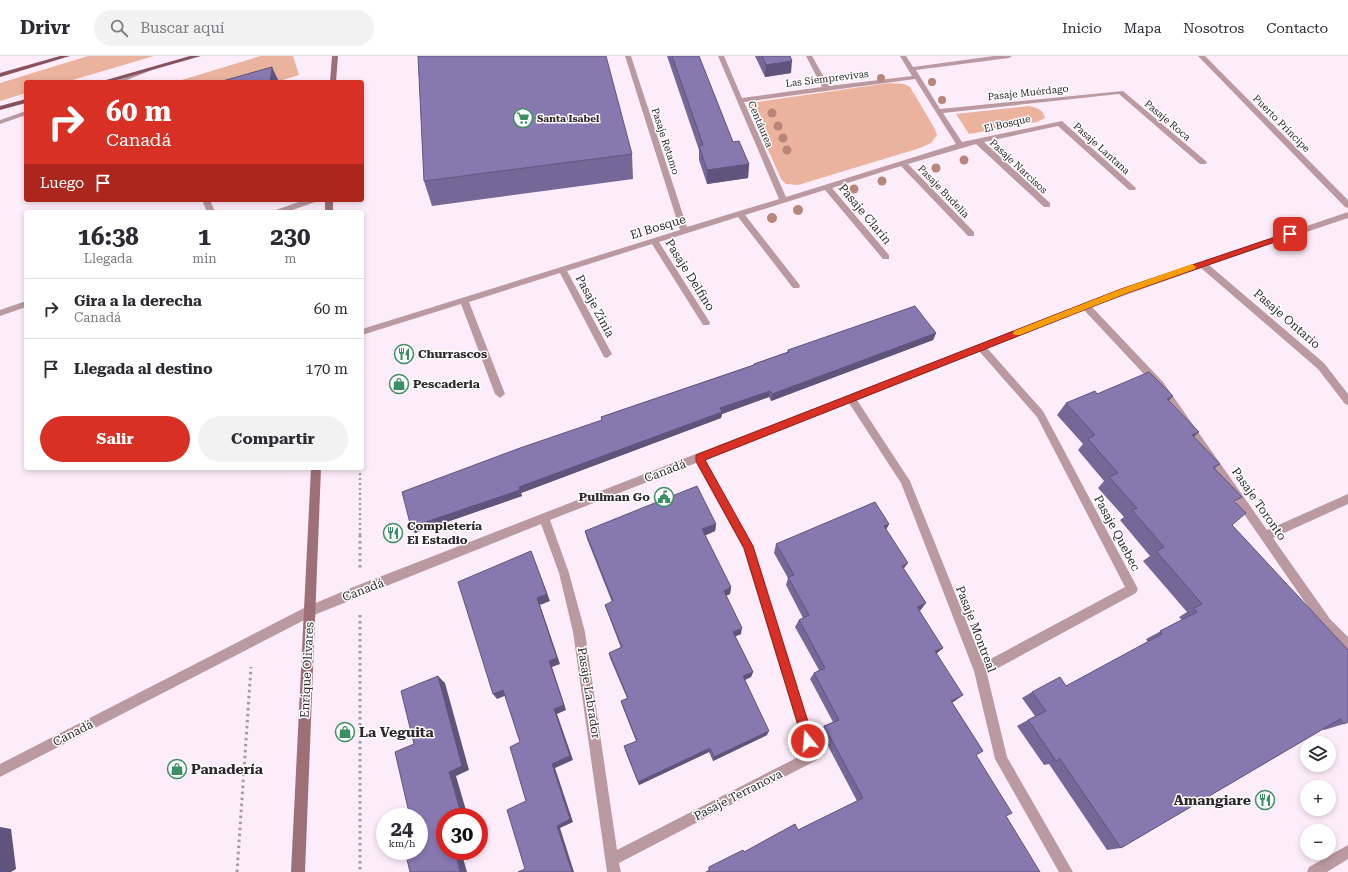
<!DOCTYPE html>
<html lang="es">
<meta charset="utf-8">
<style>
:root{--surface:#fff;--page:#f2f2f3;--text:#2b2b33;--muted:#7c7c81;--line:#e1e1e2;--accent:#d93025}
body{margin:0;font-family:"Roboto Serif",serif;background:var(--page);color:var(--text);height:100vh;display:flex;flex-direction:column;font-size:15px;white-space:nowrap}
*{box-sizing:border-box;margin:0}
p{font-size:13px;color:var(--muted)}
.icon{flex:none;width:22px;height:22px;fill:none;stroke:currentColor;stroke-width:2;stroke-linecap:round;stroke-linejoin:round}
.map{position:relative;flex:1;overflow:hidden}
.drawer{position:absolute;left:24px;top:154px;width:340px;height:260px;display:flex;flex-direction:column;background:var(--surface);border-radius:4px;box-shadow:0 2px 6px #0003}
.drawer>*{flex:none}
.hud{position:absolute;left:24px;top:24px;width:340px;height:122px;border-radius:4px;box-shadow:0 2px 6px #0003;background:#d93025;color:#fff;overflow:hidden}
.controls{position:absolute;left:1300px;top:680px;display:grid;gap:8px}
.controls a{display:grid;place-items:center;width:36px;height:36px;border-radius:50%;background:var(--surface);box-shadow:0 2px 6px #0003;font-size:20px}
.speed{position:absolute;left:376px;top:752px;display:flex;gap:8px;font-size:20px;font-weight:700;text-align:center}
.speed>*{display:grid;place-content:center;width:52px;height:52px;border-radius:50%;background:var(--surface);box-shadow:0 2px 6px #0003;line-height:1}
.speed small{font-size:10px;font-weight:400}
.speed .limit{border:6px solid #d22;background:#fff;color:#111}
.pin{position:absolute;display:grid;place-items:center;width:34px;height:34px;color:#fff;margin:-17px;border-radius:8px;box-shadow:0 2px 6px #0006}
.me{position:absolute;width:44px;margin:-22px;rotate:343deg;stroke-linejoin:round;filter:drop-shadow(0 0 3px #0008)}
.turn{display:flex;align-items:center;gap:14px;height:84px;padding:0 16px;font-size:18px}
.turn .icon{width:52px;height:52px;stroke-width:2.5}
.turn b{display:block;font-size:28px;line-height:34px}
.then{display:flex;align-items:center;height:38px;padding:0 16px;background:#0003;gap:8px;font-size:15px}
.eta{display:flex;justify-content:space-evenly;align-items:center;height:68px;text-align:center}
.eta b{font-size:24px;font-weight:700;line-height:28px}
.button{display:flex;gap:8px;margin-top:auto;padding:8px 16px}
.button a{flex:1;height:46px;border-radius:24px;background:var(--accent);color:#fff;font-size:16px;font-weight:700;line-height:46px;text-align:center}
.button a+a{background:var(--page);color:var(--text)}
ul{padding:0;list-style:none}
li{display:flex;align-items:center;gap:12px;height:60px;padding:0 16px;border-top:1px solid var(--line)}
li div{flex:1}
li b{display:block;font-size:15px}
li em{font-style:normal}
header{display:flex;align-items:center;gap:24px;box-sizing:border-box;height:56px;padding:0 20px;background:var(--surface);border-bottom:1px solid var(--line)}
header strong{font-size:19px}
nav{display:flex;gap:22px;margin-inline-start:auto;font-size:14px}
.search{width:280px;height:36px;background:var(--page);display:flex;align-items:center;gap:10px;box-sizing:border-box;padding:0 14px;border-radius:22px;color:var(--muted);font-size:15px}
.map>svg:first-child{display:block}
.green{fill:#ebb29d}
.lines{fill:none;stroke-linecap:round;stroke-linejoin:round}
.path-far1{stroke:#a599a3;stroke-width:2.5;stroke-dasharray:2 3;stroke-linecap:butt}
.path{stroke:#a599a3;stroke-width:3;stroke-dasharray:2.5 3.5;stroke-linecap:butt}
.service{fill:#ba9aa0;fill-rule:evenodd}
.minor{fill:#ba9aa0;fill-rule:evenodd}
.tertiary{fill:#ba9aa0;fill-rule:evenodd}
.secondary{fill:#9d7078;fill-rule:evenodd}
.primary{fill:#87525d;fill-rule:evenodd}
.tree{fill:#b88679}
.wall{fill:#756797}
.shaded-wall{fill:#5f547b}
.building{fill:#8878b0;stroke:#5f547b}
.route{fill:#d93025;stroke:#8d1f18}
.slow{fill:#f59e0b}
.labels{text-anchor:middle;stroke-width:3;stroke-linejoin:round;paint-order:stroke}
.far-street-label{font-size:10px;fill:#2f292e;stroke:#fff}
.far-poi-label{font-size:10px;font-weight:bold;fill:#2f292e;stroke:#fff;text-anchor:start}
.street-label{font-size:12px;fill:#2f292e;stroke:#fff}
.poi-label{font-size:12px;font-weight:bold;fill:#2f292e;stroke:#fff;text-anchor:start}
.near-poi-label{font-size:14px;font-weight:bold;fill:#2f292e;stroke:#fff;text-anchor:start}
</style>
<header>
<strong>Drivr</strong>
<div class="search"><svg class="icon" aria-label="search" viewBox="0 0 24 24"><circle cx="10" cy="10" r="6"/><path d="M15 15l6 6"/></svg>Buscar aquí</div>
<nav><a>Inicio</a><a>Mapa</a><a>Nosotros</a><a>Contacto</a></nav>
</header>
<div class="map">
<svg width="1348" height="816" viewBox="0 0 1348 816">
<rect width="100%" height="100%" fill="#fdedfa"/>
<!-- green -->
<g class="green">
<path d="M88,0H154L66,26H26V37L0,45V27Z"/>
<path d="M261,0H293L299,19L276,26H175Z"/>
<path d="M889,27L904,28L910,31L935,73L937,79L931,87L920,92L798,129L786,128L781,123L750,53V49L757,46Z"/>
<path d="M1029,50C1037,52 1043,53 1045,62L1037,66L969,78L956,58Z"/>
</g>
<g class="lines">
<!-- path-far1 -->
<path class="path-far1" d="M360,412V480"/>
<!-- path -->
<g class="path">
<path d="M360,479V512"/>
<path d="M360,559V816"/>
<path d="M237,816L251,611"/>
</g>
<!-- service -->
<g class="service">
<path d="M147,13L152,14L122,26H112Z"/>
<path d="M26,55V59L0,68V64Z"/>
<path d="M202,144H210L215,156H207Z"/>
</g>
<!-- minor -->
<g class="minor">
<path d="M625,0H631L687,171L779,143L718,0H724L742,42L822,31L806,0H812L829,30L912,20L900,0H906L913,11L994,0H1012L1009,2L916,14L940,53L1123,35L1207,106L1206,108H1200L1119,38L943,57L962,86L1062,65L1136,132L1135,134H1129L1058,70L984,86L1050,147V151H1044L976,88L908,108L974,176V180H968L901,110L832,132L889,199V203H883L825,134L745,159L799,228L800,230L799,232H793L738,161L659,186L709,265L710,267L709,269H703L652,188L567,215L612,298L607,302L604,301L560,217L469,246L505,338L500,342L495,338L461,248L362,279V273L680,174ZM915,23L956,88L786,141L744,46Z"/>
<path d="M1198,0H1205L1348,144V152L1345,151Z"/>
<path d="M304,144H316L315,146L287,156H275L276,154Z"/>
<path d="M1348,156V162L1209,209L1324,307L1348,338V349L1345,348L1318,313L1201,212L1092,251L1163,326L1267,474L1348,438V448L1273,482L1330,563L1348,581V595L1344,593L1322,571L1157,332L1084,254L987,292L1043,355L1138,533L1136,537L987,618L1007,701L1073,816H1059L995,703L974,615L901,427L849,347L705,403L753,491L819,700L817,704L619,807L621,816H607L573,576L559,517L541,468L314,559L0,721V708L306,551L356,530L1121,233ZM979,295L1037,361L1125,531L983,607L910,425L857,344ZM696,407L743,492L806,697L617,794L585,576L569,517L550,464Z"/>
<path d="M26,245V251L0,260V254Z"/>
</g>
<!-- tertiary -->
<path class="tertiary" d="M1348,789V803L1327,816H1307L1309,811Z"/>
<!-- secondary -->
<g class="secondary">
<path d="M332,0H338L336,26H330Z"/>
<rect x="325" y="144" width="8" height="12"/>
<path d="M311,412H321L305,816H291Z"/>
</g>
<!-- primary -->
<g class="primary">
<path d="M60,0H70L0,21V17Z"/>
<path d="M190,0H201L110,26H99Z"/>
<path d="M26,43V47L0,54V50Z"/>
</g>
</g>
<!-- trees -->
<g class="tree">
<circle cx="881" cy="22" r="4"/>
<circle cx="932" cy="26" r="4"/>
<circle cx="942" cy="44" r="4"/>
<circle cx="772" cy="57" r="4.5"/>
<circle cx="778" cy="70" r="4.5"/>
<circle cx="783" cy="82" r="4.5"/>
<circle cx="787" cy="94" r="4.5"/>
<circle cx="964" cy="104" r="4.5"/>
<circle cx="936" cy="112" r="4.5"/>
<circle cx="882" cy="125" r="4.5"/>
<circle cx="854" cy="133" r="4.5"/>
<circle cx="798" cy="154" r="5"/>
<circle cx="772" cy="162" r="5"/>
</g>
<!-- wall -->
<g class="wall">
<path d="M667,0H699L733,86L749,108L748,122L707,128L699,104V94Z"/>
<path d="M755,0H790L791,17L765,21Z"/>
<path d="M632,98L633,123L432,150L424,125Z"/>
<path d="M936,277L933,284L771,345L769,341L722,358L721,362L521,437L522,440L415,477L411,471L602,364L601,361L753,309L754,308L787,296L788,294Z"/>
<path d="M1173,340L1168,345L1193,381L1220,408L1214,413L1235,446L1232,469L1344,668L1324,674L1323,673L1121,792L1107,794L1049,708L1044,709L1017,670L1035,660L1022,642L1032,636L1066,630L1148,586L1146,583L1182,564L1179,561L1187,556L1143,505L1150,500L1120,464L1124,461L1098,432L1104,425L1078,394L1083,388L1057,359L1066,347Z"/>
<path d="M716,468L715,475L705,479L731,531L730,538L726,540L741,578L735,580L753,616L751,621L745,624L767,679L713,705L709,696L639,729L625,694L636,685L622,649L621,645L627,642L610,602L609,597L621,592L607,555L605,549L612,546L587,483L585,475Z"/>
<path d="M889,468L886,474L904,513L919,555L943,592L936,598L955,645L952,646L983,695L709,814L708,813L709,811L744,796L798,774L857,745L820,675L824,670L833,666L810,623L814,617L819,614L795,571L799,564L803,562L786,529L788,522L774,497L776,488Z"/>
</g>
<!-- shaded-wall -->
<g class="shaded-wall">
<path d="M792,5L791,17L765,21L766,9Z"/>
<path d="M272,11L279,26H270Z"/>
<path d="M749,108L748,122L707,128V114Z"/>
<path d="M936,277L933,284L771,345L772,338Z"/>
<path d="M770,335L769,341L722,358L721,362L521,437L519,431L720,352Z"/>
<path d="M1173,340L1161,352L1167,343Z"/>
<path d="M1199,376L1186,388L1192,379Z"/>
<path d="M520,434L522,440L415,477L411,471Z"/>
<path d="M716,468L715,475L702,481V473Z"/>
<path d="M889,468L884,477V470Z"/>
<path d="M531,495L550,545L540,549L560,608L552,611L566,654L557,658L573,704L555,712L573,766L560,772L574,816H572L557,770L552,708L554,653L549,605L537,542Z"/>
<path d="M908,507L902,515V510Z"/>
<path d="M731,531L730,538L723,541L724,535Z"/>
<path d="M926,547L920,555L917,551Z"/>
<path d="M742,572L741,578L732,582L733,576Z"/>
<path d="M943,592L936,598L935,595Z"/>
<path d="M753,616L751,621L742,625L743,620Z"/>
<path d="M438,620L445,627L469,714L456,720L468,761H462L449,716Z"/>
<path d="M503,634L507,639L497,643L493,638Z"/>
<path d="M963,639L955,645L944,650L951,645Z"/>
<path d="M769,675L767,679L713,705L714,701Z"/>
<path d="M710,692L709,696L639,729L638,726Z"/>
<path d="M0,771L11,773L16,813L11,816H0Z"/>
<path d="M455,795H461L467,816H460Z"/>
</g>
<!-- building -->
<g class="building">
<path d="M418,0H606L632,98L424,125Z"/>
<path d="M672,0H699L733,86L739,85L749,108L707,114L699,90L703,89Z"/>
<path d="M762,0H790L792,5L766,9Z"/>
<path d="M272,11L270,26H219Z"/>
<path d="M915,250L936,277L772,338L770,335L720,352L722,356L519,431L520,434L411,471L402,436L520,392L602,364L601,361L754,309V308L789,296L788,294Z"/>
<path d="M1149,316L1173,340L1167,343L1199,376L1192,379L1220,408L1213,411L1242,441L1234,445L1246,457L1232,469L1348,594V666L1344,668L1340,663L1121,792L1060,703L1056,705L1028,664L1046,655L1032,636L1060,621L1066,630L1162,578L1160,575L1197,556L1194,552L1202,548L1156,495L1164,491L1132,454L1137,452L1109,421L1118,417L1088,383L1095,379L1066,347L1095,335L1097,338Z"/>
<path d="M697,430L716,468L702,473L731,531L724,535L742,572L733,576L753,616L743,620L769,675L714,701L710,692L638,726L624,690L637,685L621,645L628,642L609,597L622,591L605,549L613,545L585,475Z"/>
<path d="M875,446L889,468L884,470L908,507L902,510L926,547L917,551L943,592L935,595L963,639L951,645L983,695L976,699L1012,757L1006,760L1040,816H706L710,814L709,811L743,794L744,796L795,768L798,774L863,742L824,670L839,664L814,617L825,612L799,564L809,559L788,521L794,519L776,488Z"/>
<path d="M531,495L547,538L537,542L557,602L549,605L564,649L554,653L570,700L552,708L570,763L557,770L572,816H518L525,813L507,754L526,745L510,691L520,686L503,634L493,638L458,526Z"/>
<path d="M438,620L462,710L449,716L462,761H445V795H455L460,816H410L405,795H419V761H410L395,696L414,688L401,635Z"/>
</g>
<!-- route -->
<path class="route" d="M1290,176L1293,178L1292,180L1127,237L705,404L753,490L814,685L812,689L808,691L804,689L744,492L696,405V399L1121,233Z"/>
<!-- slow -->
<path class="slow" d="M1192,208L1196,211L1195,213L1127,237L1020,279H1014L1013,277L1014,275L1121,233Z"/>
<!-- icons -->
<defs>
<g id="supermarket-ring" transform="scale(1)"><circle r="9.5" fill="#fff" stroke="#3b9063" stroke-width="1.5"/><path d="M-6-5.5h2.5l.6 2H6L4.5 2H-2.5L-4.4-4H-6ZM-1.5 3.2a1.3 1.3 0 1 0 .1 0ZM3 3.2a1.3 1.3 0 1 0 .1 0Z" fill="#3b9063"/></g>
<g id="restaurant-ring" transform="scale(1)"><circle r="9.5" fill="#fff" stroke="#3b9063" stroke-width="1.5"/><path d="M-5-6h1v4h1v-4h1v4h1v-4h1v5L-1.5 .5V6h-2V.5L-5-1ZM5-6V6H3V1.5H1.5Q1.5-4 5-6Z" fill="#3b9063"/></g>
<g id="shop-ring" transform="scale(1)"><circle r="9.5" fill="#fff" stroke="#3b9063" stroke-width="1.5"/><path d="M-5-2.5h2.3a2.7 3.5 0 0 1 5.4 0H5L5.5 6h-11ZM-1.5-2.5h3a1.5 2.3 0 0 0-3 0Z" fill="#3b9063"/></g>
<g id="civic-ring" transform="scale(1)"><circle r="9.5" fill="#fff" stroke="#3b9063" stroke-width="1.5"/><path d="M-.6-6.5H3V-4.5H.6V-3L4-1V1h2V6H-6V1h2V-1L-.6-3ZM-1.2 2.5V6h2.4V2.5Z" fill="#3b9063"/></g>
</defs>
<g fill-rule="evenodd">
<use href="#supermarket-ring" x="523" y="62"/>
<use href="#restaurant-ring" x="404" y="298"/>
<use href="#shop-ring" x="399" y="328"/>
<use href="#civic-ring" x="664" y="441"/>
<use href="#restaurant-ring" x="393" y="477"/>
<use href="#shop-ring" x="345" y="676"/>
<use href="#shop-ring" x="177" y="713"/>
<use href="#restaurant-ring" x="1265" y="744"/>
</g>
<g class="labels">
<!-- far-street labels -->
<g class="far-street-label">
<text transform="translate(827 22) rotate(-7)" y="4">Las Siemprevivas</text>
<text transform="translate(1028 36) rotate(-6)" y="4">Pasaje Muérdago</text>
<text transform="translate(1168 64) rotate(40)" y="4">Pasaje Roca</text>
<text transform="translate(1007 67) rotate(-13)" y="4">El Bosque</text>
<text transform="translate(1282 67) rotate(45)" y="4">Puerto Príncipe</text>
<text transform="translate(761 68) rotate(67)" y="4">Centáurea</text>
<text transform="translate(666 85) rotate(72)" y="4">Pasaje Retamo</text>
<text transform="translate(1102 92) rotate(42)" y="4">Pasaje Lantana</text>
<text transform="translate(1019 110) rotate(43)" y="4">Pasaje Narcisos</text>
<text transform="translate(944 135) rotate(46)" y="4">Pasaje Budelia</text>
</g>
<!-- far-poi labels -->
<g class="far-poi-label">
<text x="537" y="66">Santa Isabel</text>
</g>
<!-- street labels -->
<g class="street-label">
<text transform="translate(865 158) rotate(50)" y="4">Pasaje Clarín</text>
<text transform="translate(658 171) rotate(-17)" y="4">El Bosque</text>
<text transform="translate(690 219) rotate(58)" y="4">Pasaje Delfino</text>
<text transform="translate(595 250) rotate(62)" y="4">Pasaje Zinia</text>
<text transform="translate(1287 263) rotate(41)" y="4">Pasaje Ontario</text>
<text transform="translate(665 415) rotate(-21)" y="4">Canadá</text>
<text transform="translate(1259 448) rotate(55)" y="4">Pasaje Toronto</text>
<text transform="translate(1117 477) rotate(62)" y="4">Pasaje Quebec</text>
<text transform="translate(363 534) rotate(-21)" y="4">Canadá</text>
<text transform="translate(976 573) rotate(69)" y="4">Pasaje Montreal</text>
<text transform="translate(307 614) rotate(-87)" y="4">Enrique Olivares</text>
<text transform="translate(589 637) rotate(81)" y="4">Pasaje Labrador</text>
<text transform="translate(73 677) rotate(-27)" y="4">Canadá</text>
<text transform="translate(738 739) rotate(-27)" y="4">Pasaje Terranova</text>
</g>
<!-- poi labels -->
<g class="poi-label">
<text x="418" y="302">Churrascos</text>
<text x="413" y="332">Pescaderia</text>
<text x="650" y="445" text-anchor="end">Pullman Go</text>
<text x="407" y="474">Completería<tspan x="407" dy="14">El Estadio</tspan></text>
</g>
<!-- near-poi labels -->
<g class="near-poi-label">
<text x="359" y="681">La Veguita</text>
<text x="191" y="718">Panadería</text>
<text x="1251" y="749" text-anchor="end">Amangiare</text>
</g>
</g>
</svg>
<div class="controls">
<a><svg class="icon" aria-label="layers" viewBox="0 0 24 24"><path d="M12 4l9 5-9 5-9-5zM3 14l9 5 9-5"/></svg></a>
<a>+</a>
<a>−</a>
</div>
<div class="speed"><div>24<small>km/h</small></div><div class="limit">30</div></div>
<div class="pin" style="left:1290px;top:178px;background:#d93025"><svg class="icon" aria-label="arrive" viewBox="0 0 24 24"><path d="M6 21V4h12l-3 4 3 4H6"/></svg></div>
<svg class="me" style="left:808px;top:685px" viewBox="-20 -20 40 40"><circle r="17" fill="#d93025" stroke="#fff" stroke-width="3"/><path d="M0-11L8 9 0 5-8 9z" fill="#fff"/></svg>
<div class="hud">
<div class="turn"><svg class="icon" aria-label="right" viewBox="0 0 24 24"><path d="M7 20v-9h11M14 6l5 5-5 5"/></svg><div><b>60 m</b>Canadá</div></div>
<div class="then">Luego<svg class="icon" aria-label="arrive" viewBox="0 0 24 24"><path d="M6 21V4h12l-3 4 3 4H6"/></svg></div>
</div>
<section class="drawer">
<div class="eta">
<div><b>16:38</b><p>Llegada</p></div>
<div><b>1</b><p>min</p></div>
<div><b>230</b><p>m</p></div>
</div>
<ul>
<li><svg class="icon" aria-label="right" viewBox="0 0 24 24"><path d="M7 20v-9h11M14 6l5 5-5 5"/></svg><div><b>Gira a la derecha</b><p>Canadá</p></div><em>60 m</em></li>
<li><svg class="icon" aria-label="arrive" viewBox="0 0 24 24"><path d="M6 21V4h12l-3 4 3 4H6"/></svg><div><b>Llegada al destino</b></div><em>170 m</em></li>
</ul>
<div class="button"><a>Salir</a><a>Compartir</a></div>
</section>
</div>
